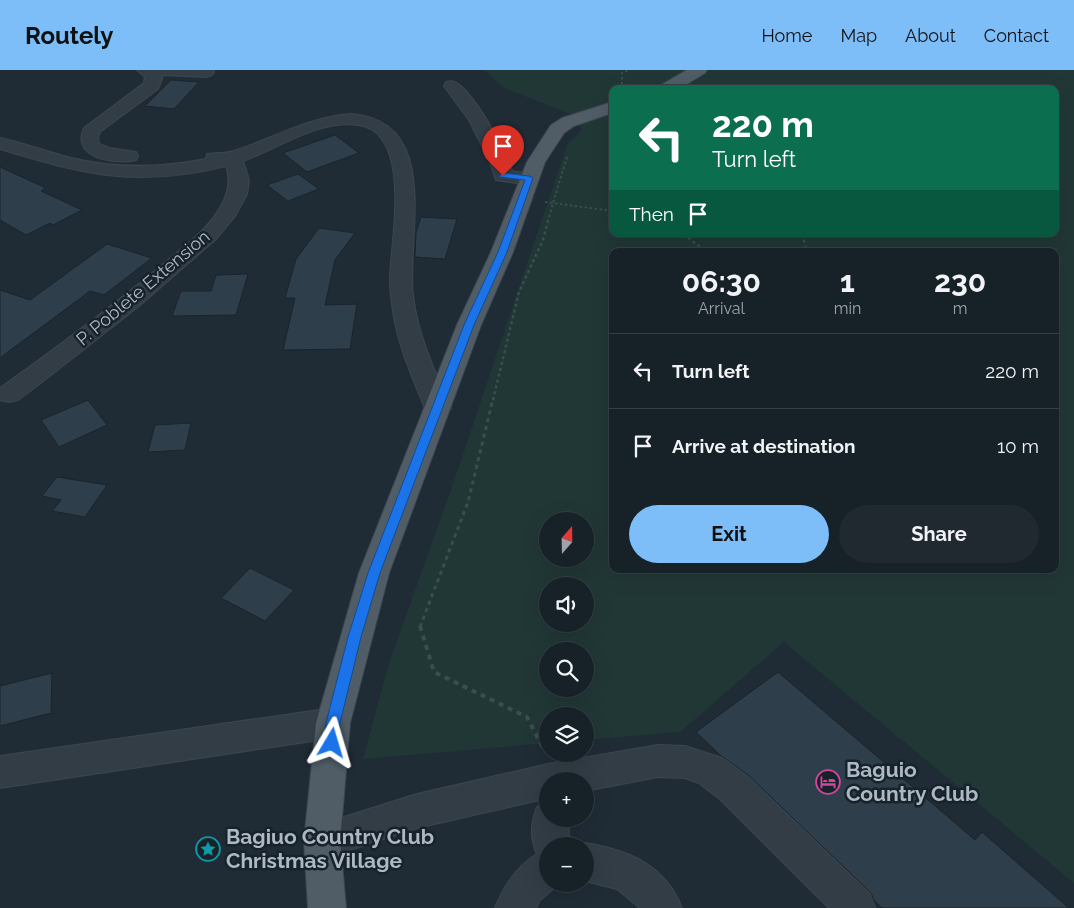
<!DOCTYPE html>
<meta charset="utf-8">
<style>
:root{--surface:#172128;--page:#202930;--text:#f1f3f6;--muted:#9ea3a8;--line:#363e45;--accent:#7dbef8}
body{margin:0;font-family:Raleway,sans-serif;background:var(--page);color:var(--text);height:100vh;display:flex;flex-direction:column;font-size:19px;white-space:nowrap}
*{box-sizing:border-box;margin:0}
p{font-size:16px;color:var(--muted)}
.icon{flex:none;width:28px;height:28px;fill:none;stroke:currentColor;stroke-width:2;stroke-linecap:round;stroke-linejoin:round}
.map{position:relative;flex:1;overflow:hidden}
.drawer{position:absolute;left:609px;top:178px;width:450px;height:325px;display:flex;flex-direction:column;background:var(--surface);border-radius:10px;box-shadow:0 5px 20px #0002,0 0 0 1px var(--line)}
.drawer>*{flex:none}
.guide{position:absolute;left:609px;top:15px;width:450px;height:152px;border-radius:10px;box-shadow:0 5px 20px #0002,0 0 0 1px var(--line);background:#0b6e4f;color:#fff;overflow:hidden}
.needle{width:32px;rotate:20deg}
.buttons{position:absolute;left:539px;top:442px;display:grid;gap:10px}
.buttons a{display:grid;place-items:center;width:55px;height:55px;border-radius:50%;background:var(--surface);box-shadow:0 5px 20px #0002,0 0 0 1px var(--line);font-size:25px}
.pin{position:absolute;display:grid;place-items:center;width:42px;height:42px;color:#fff;margin:-51px -21px;border-radius:50% 50% 50% 0;rotate:-45deg;box-shadow:0 0 5px #0007}
.pin .icon{rotate:45deg}
.me{position:absolute;width:55px;margin:-28px;rotate:7deg;stroke-linejoin:round;filter:drop-shadow(0 0 4px #0008)}
.turn{display:flex;align-items:center;gap:18px;height:105px;padding:0 20px;font-size:22px}
.turn .icon{width:65px;height:65px;stroke-width:2.5}
.turn b{display:block;font-size:35px;line-height:42px}
.then{display:flex;align-items:center;height:48px;padding:0 20px;background:#0003;gap:10px;font-size:19px}
.eta{display:flex;justify-content:space-evenly;align-items:center;height:85px;text-align:center}
.eta b{font-size:30px;font-weight:700;line-height:35px}
.cta{display:flex;gap:10px;margin-top:auto;padding:10px 20px}
.cta a{flex:1;height:58px;border-radius:30px;background:var(--accent);color:#111;font-size:20px;font-weight:700;line-height:58px;text-align:center}
.cta a+a{background:var(--page);color:var(--text)}
ul{padding:0;list-style:none}
li{display:flex;align-items:center;gap:15px;height:75px;padding:0 20px;border-top:1px solid var(--line)}
li div{flex:1}
li b{display:block;font-size:19px}
li em{font-style:normal}
header{display:flex;align-items:center;gap:30px;box-sizing:border-box;height:70px;padding:0 25px;background:var(--accent);color:#111}
header strong{font-size:24px}
nav{display:flex;gap:28px;margin-inline-start:auto;font-size:18px}
.map>svg:first-child{display:block}
.green{fill:#213736;fill-rule:evenodd}
.building{fill:#2e3e4a;stroke:#1a242d}
.lines{fill:none;stroke-linecap:round;stroke-linejoin:round}
.minor-casing{stroke:#3c4650;stroke-width:2}
.major-casing{stroke:#3c4650;stroke-width:2}
.path-far3{stroke:#394f4e;stroke-width:2;stroke-dasharray:2.5 2.5;stroke-linecap:butt}
.path-far2{stroke:#394f4e;stroke-width:2.5;stroke-dasharray:3 3;stroke-linecap:butt}
.path-far1{stroke:#394f4e;stroke-width:3;stroke-dasharray:4 4;stroke-linecap:butt}
.path{stroke:#394f4e;stroke-width:4;stroke-dasharray:5 5;stroke-linecap:butt}
.minor{fill:#323d46;fill-rule:evenodd}
.major{fill:#505d67;fill-rule:evenodd}
.route{fill:#1a73e8;stroke:#114b97}
.labels{text-anchor:middle;stroke-width:5;stroke-linejoin:round;paint-order:stroke}
.street-label{font-size:18px;fill:#acb8c4;stroke:#18222b}
.near-poi-label{font-size:21px;font-weight:bold;fill:#acb8c4;stroke:#18222b;text-anchor:start}
</style>
<header>
<strong>Routely</strong>
<nav><a>Home</a><a>Map</a><a>About</a><a>Contact</a></nav>
</header>
<div class="map">
<svg width="1074" height="838" viewBox="0 0 1074 838">
<rect width="100%" height="100%" fill="#1f2c36"/>
<!-- green -->
<path class="green" d="M484,0H1074V813L784,572L680,662L585,670V646H548L547,673L363,689L389,593L454,411L567,75L582,59L570,44L504,18ZM612,19H1055V164H612ZM612,181H1055V499H612ZM548,451H585V489H548ZM548,516H585V554H548ZM548,581H585V619H548Z"/>
<!-- building -->
<g class="building">
<path d="M171,10L199,12L174,39L145,36Z"/>
<path d="M335,65L359,83L307,102L283,83Z"/>
<path d="M0,97L46,118L41,121L82,140L53,155L50,153L26,165L0,150Z"/>
<path d="M298,104L319,119L288,131L267,115Z"/>
<path d="M421,147L457,149L445,189L415,187L416,162Z"/>
<path d="M319,158L355,163L335,190L325,235L357,234L350,279L283,280L295,228H285L296,189Z"/>
<path d="M107,174L152,188L104,225L90,221L0,288V220L30,230Z"/>
<path d="M248,204L236,245L172,246L181,221H211L216,205Z"/>
<path d="M88,330L107,355L59,377L41,350Z"/>
<path d="M191,353L185,380L148,382L155,355Z"/>
<path d="M57,407L107,415L85,447L52,441L61,430L42,426Z"/>
<path d="M250,498L294,520L265,551L221,528Z"/>
<path d="M778,602L975,770L982,762L1069,838H882L874,830L871,823L748,705L720,685L696,662Z"/>
<path d="M52,603L51,643L0,656V616Z"/>
</g>
<g class="lines">
<!-- minor casing -->
<g class="minor-casing">
<g id="minor">
<path d="M137,0H213L214,2L212,5L206,7L162,5V9L158,19L101,61L98,66L99,74L109,78L136,82L138,86L136,90C115,95 70,88 84,58L144,13L145,7Z"/>
<path d="M452,11C471,16 507,82 512,101L536,105L539,109L536,113L529,115L496,110L490,92L469,50L444,16L446,12Z"/>
<path d="M351,44C443,51 406,167 413,226C418,266 435,302 451,338L447,344L438,347L429,344L425,338C412,307 398,275 393,241C391,229 390,218 390,207C391,171 413,63 359,55C319,49 279,78 243,91L249,110L247,124L235,146L216,169L139,236L38,315L18,330L9,332L0,330V318C55,279 110,238 162,195C183,177 208,160 221,136C229,122 231,110 226,96C138,118 85,105 0,79V68C24,73 47,82 71,88C116,99 160,98 206,89L207,84C216,82 226,84 234,81C274,68 308,47 351,44Z"/>
<path d="M333,638L345,642L350,653L345,664L333,668L0,718V686Z"/>
<path d="M658,675L685,676L722,688L747,706L870,824L875,838H829L721,730L699,713L685,708L658,707L585,721V711H548V728L417,758L322,789L309,784L304,771L309,758L417,724L548,694Z"/>
<path d="M548,732V749H568L570,776H548V814H559L540,830L536,838H495C504,816 516,796 537,784C530,769 531,752 537,737Z"/>
<path d="M585,773C629,780 665,795 682,838H640L617,819L585,811V776H578Z"/>
</g>
</g>
<!-- major casing -->
<g class="major-casing">
<g id="major">
<path d="M687,0H707L705,3L679,19H659L661,15Z"/>
<path d="M612,32V43L574,56L564,63L545,92L513,182L481,255L389,503L350,653L340,771L346,838H308L304,771L316,653L359,503L457,255L491,182L527,92L551,55L562,48Z"/>
</g>
</g>
<!-- path-far3 -->
<g class="path-far3">
<path d="M620,19L622,16V3L629,0"/>
<path d="M567,87L553,133L612,141"/>
<path d="M545,132L553,133L549,148"/>
</g>
<!-- path-far2 -->
<g class="path-far2">
<path d="M683,164L706,181"/>
<path d="M802,164L807,181"/>
<path d="M493,330L519,222L543,170L549,147"/>
</g>
<!-- path-far1 -->
<path class="path-far1" d="M420,557L468,432L493,329"/>
<!-- path -->
<path class="path" d="M420,556L434,602L527,647L544,680"/>
<!-- minor -->
<use href="#minor" class="minor"/>
<!-- major -->
<use href="#major" class="major"/>
</g>
<!-- route -->
<path class="route" d="M503,103L529,106L533,108L507,182L474,255L380,503L361,567L340,653L337,677L332,679L326,677L324,673L326,653L348,567L368,503L464,255L498,182L525,110L500,107L499,106Z"/>
<!-- icons -->
<defs>
<g id="hotel-ring" transform="scale(1.25)"><circle r="9.5" fill="#18222b" stroke="#d1479c" stroke-width="1.5"/><path d="M-6-4.5h1.5V1H6V5H4.5V3h-9V5H-6ZM-4 0a1.8 1.8 0 1 1 3.6 0ZM.5 0V-2.5h3Q6-2.5 6 0Z" fill="#d1479c"/></g>
<g id="sight-ring" transform="scale(1.25)"><circle r="9.5" fill="#18222b" stroke="#0f9aa8" stroke-width="1.5"/><path d="M0-6L1.8-2.2L6-1.7L2.9 1.2L3.7 5.4L0 3.3L-3.7 5.4L-2.9 1.2L-6-1.7L-1.8-2.2Z" fill="#0f9aa8"/></g>
</defs>
<g fill-rule="evenodd">
<use href="#hotel-ring" x="828" y="712"/>
<use href="#sight-ring" x="208" y="779"/>
</g>
<g class="labels">
<!-- street labels -->
<g class="street-label">
<text transform="translate(143 218) rotate(-40)" y="6">P. Poblete Extension</text>
</g>
<!-- near-poi labels -->
<g class="near-poi-label">
<text x="846" y="707">Baguio<tspan x="846" dy="24">Country Club</tspan></text>
<text x="226" y="774">Bagiuo Country Club<tspan x="226" dy="24">Christmas Village</tspan></text>
</g>
</g>
</svg>
<div class="buttons">
<a><svg class="needle" viewBox="-14 -14 28 28"><path d="M0-13l5 13h-10z" fill="#e53935"/><path d="M0 13l5-13h-10z" fill="#9ea3a8"/></svg></a>
<a><svg class="icon" aria-label="sound" viewBox="0 0 24 24"><path d="M4 9h4l5-4v14l-5-4H4zM17 9q2 3 0 6"/></svg></a>
<a><svg class="icon" aria-label="search" viewBox="0 0 24 24"><circle cx="10" cy="10" r="6"/><path d="M15 15l6 6"/></svg></a>
<a><svg class="icon" aria-label="layers" viewBox="0 0 24 24"><path d="M12 4l9 5-9 5-9-5zM3 14l9 5 9-5"/></svg></a>
<a>+</a>
<a>−</a>
</div>
<div class="pin" style="left:503px;top:106px;background:#d93025"><svg class="icon" aria-label="arrive" viewBox="0 0 24 24"><path d="M6 21V4h12l-3 4 3 4H6"/></svg></div>
<svg class="me" style="left:332px;top:673px" viewBox="-20 -20 40 40"><path d="M0-17L14 15 0 8-14 15z" fill="#1a73e8" stroke="#fff" stroke-width="4"/></svg>
<div class="guide">
<div class="turn"><svg class="icon" aria-label="left" viewBox="0 0 24 24"><path d="M17 20v-9H6M10 6l-5 5 5 5"/></svg><div><b>220 m</b>Turn left</div></div>
<div class="then">Then<svg class="icon" aria-label="arrive" viewBox="0 0 24 24"><path d="M6 21V4h12l-3 4 3 4H6"/></svg></div>
</div>
<section class="drawer">
<div class="eta">
<div><b>06:30</b><p>Arrival</p></div>
<div><b>1</b><p>min</p></div>
<div><b>230</b><p>m</p></div>
</div>
<ul>
<li><svg class="icon" aria-label="left" viewBox="0 0 24 24"><path d="M17 20v-9H6M10 6l-5 5 5 5"/></svg><div><b>Turn left</b></div><em>220 m</em></li>
<li><svg class="icon" aria-label="arrive" viewBox="0 0 24 24"><path d="M6 21V4h12l-3 4 3 4H6"/></svg><div><b>Arrive at destination</b></div><em>10 m</em></li>
</ul>
<div class="cta"><a>Exit</a><a>Share</a></div>
</section>
</div>
